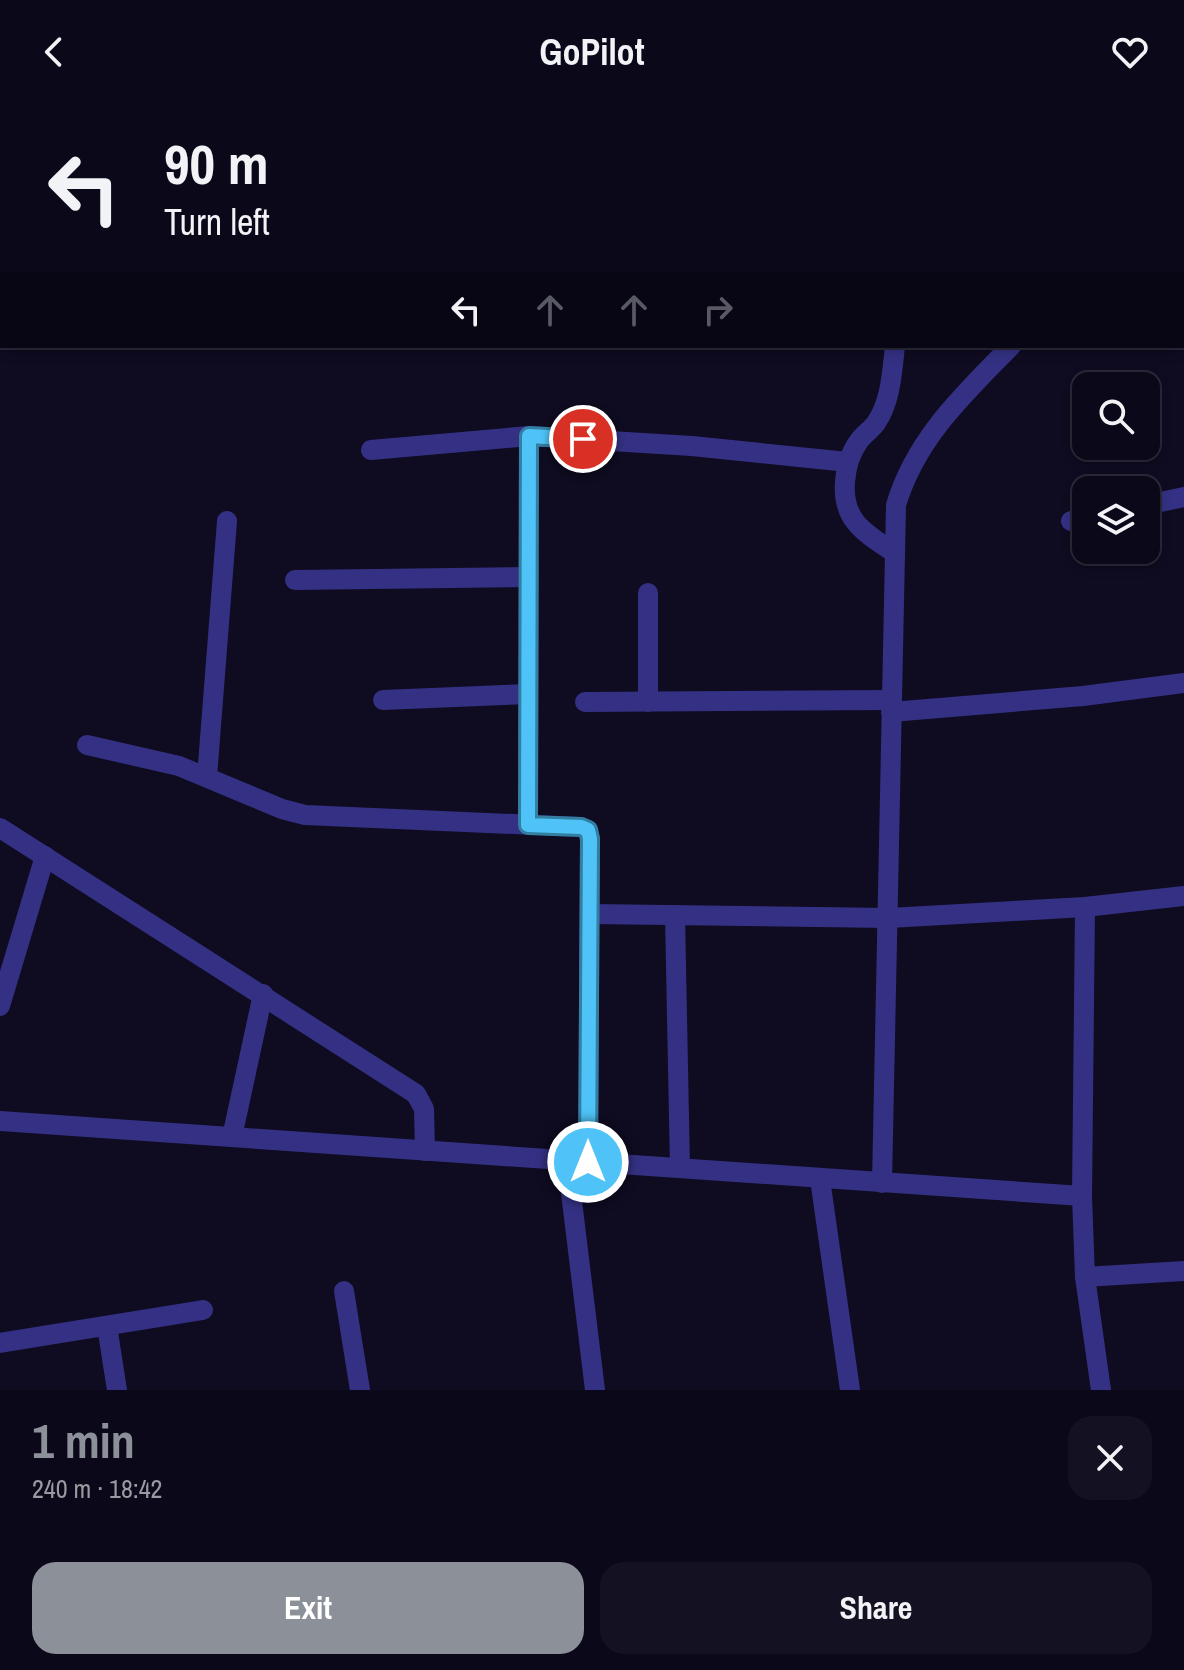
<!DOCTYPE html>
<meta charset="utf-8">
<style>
:root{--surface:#0b0819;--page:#141122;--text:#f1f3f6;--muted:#9a9aa2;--line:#2b2938;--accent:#8c9099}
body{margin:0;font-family:"Archivo Narrow",sans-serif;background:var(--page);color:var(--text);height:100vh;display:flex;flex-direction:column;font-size:30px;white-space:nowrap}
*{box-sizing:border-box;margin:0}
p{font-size:26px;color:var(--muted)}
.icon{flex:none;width:44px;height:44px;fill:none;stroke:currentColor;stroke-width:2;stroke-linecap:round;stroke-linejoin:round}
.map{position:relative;height:1286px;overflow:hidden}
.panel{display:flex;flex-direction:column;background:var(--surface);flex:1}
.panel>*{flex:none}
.hud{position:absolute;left:0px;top:0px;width:1184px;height:244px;box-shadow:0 4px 12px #0003,0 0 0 2px var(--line);background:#0b0819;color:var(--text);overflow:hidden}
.tools{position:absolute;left:1072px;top:268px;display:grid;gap:16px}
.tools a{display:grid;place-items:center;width:88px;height:88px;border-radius:16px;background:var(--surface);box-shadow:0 4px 12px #0003,0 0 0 2px var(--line);font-size:40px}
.pin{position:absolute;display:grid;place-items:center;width:68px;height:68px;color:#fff;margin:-34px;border:4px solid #fff;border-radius:50%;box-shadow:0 2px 8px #0007}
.me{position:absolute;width:88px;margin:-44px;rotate:0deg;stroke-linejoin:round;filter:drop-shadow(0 0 6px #0008)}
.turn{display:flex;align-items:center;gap:28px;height:168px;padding:0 32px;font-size:36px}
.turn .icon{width:104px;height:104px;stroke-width:2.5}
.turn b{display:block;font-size:56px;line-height:68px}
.lanes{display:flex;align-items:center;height:76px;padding:0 32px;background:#0003;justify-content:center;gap:40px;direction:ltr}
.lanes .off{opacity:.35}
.round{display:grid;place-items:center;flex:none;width:84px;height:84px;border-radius:24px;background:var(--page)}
.overview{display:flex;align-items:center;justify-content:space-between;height:136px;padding:0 32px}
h1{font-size:48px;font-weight:700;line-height:60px;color:var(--accent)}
.primary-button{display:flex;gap:16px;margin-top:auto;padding:16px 32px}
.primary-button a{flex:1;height:92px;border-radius:24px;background:var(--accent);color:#fff;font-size:32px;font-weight:700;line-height:92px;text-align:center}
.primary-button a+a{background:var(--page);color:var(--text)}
header{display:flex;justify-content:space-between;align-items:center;height:104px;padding:0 32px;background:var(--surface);font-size:36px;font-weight:700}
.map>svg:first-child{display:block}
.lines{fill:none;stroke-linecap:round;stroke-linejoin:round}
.minor{stroke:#343184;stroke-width:20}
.route-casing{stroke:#337fa1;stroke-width:20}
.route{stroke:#4fc3f7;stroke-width:14}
</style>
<header><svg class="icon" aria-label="back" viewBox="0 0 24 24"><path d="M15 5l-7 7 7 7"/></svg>GoPilot<svg class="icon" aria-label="heart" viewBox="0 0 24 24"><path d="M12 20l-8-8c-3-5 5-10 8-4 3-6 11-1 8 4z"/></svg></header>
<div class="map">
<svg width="1184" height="1286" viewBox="0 0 1184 1286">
<rect width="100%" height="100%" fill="#0f0b21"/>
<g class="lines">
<!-- minor -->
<g class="minor">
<path d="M57,2L58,0"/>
<path d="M450,2V0"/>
<path d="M647,2L648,0"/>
<path d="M921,2L922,0"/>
<path d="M1039,2L1049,0"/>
<path d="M1182,174H1184"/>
<path d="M371,346L529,332L692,342L848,358"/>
<path d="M1146,401L1184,393"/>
<path d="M1071,417L1086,414"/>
<path d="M895,449C865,429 842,417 845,378C846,364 850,349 859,337C863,331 871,326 876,319C891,297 892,268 895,242"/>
<path d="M295,476L528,473"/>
<path d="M648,489V598"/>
<path d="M383,596L528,590"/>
<path d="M585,598L891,596"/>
<path d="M891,608L1083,592L1184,579"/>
<path d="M87,641L179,662L282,705L305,711L581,723L588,726L590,735L588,1058"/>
<path d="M207,673L227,417"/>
<path d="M528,721L529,332"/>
<path d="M0,724L416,990L424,1005L425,1047"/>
<path d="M1085,803L1082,1092L1085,1173L1101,1286"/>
<path d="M590,810L889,814L1085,803L1184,792"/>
<path d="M675,811L680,1064"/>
<path d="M0,902L45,752"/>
<path d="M0,1017L1082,1092"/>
<path d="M232,1033L263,890"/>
<path d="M567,1056L595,1286"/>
<path d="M820,1075L850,1286"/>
<path d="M882,1079L896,401C916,334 964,290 1011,242"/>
<path d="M1085,1173L1184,1167"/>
<path d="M344,1187L360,1286"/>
<path d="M107,1222L117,1286"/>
<path d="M0,1239L203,1206"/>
</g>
</g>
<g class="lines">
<!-- route casing -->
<g class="route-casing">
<path id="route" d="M583,335L529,332L528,721L581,723L588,726L590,735L588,1058"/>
</g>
<!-- route -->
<use href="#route" class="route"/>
</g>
</svg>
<div class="tools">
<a><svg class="icon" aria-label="search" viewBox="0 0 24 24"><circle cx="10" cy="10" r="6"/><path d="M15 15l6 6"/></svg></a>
<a><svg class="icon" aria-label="layers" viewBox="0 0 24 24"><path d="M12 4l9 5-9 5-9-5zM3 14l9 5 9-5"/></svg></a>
</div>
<div class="pin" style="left:583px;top:335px;background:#d93025"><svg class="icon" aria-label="arrive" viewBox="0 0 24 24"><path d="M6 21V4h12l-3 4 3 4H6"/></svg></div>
<svg class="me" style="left:588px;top:1058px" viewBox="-20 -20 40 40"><circle r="17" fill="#4fc3f7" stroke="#fff" stroke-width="3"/><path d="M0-11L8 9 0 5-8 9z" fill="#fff"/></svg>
<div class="hud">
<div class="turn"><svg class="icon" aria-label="left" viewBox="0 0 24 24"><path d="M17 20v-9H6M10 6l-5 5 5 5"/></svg><div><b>90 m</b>Turn left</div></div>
<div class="lanes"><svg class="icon" aria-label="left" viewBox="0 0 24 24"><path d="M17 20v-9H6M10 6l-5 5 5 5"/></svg><svg class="icon off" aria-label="ahead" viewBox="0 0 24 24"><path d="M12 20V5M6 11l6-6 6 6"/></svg><svg class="icon off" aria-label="ahead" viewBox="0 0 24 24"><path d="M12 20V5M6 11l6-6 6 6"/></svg><svg class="icon off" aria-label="right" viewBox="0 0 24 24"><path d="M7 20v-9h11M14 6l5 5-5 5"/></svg></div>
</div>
</div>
<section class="panel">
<div class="overview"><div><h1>1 min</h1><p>240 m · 18:42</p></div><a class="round"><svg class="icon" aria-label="close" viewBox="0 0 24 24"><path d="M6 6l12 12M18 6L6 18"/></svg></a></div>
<div class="primary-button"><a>Exit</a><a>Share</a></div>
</section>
